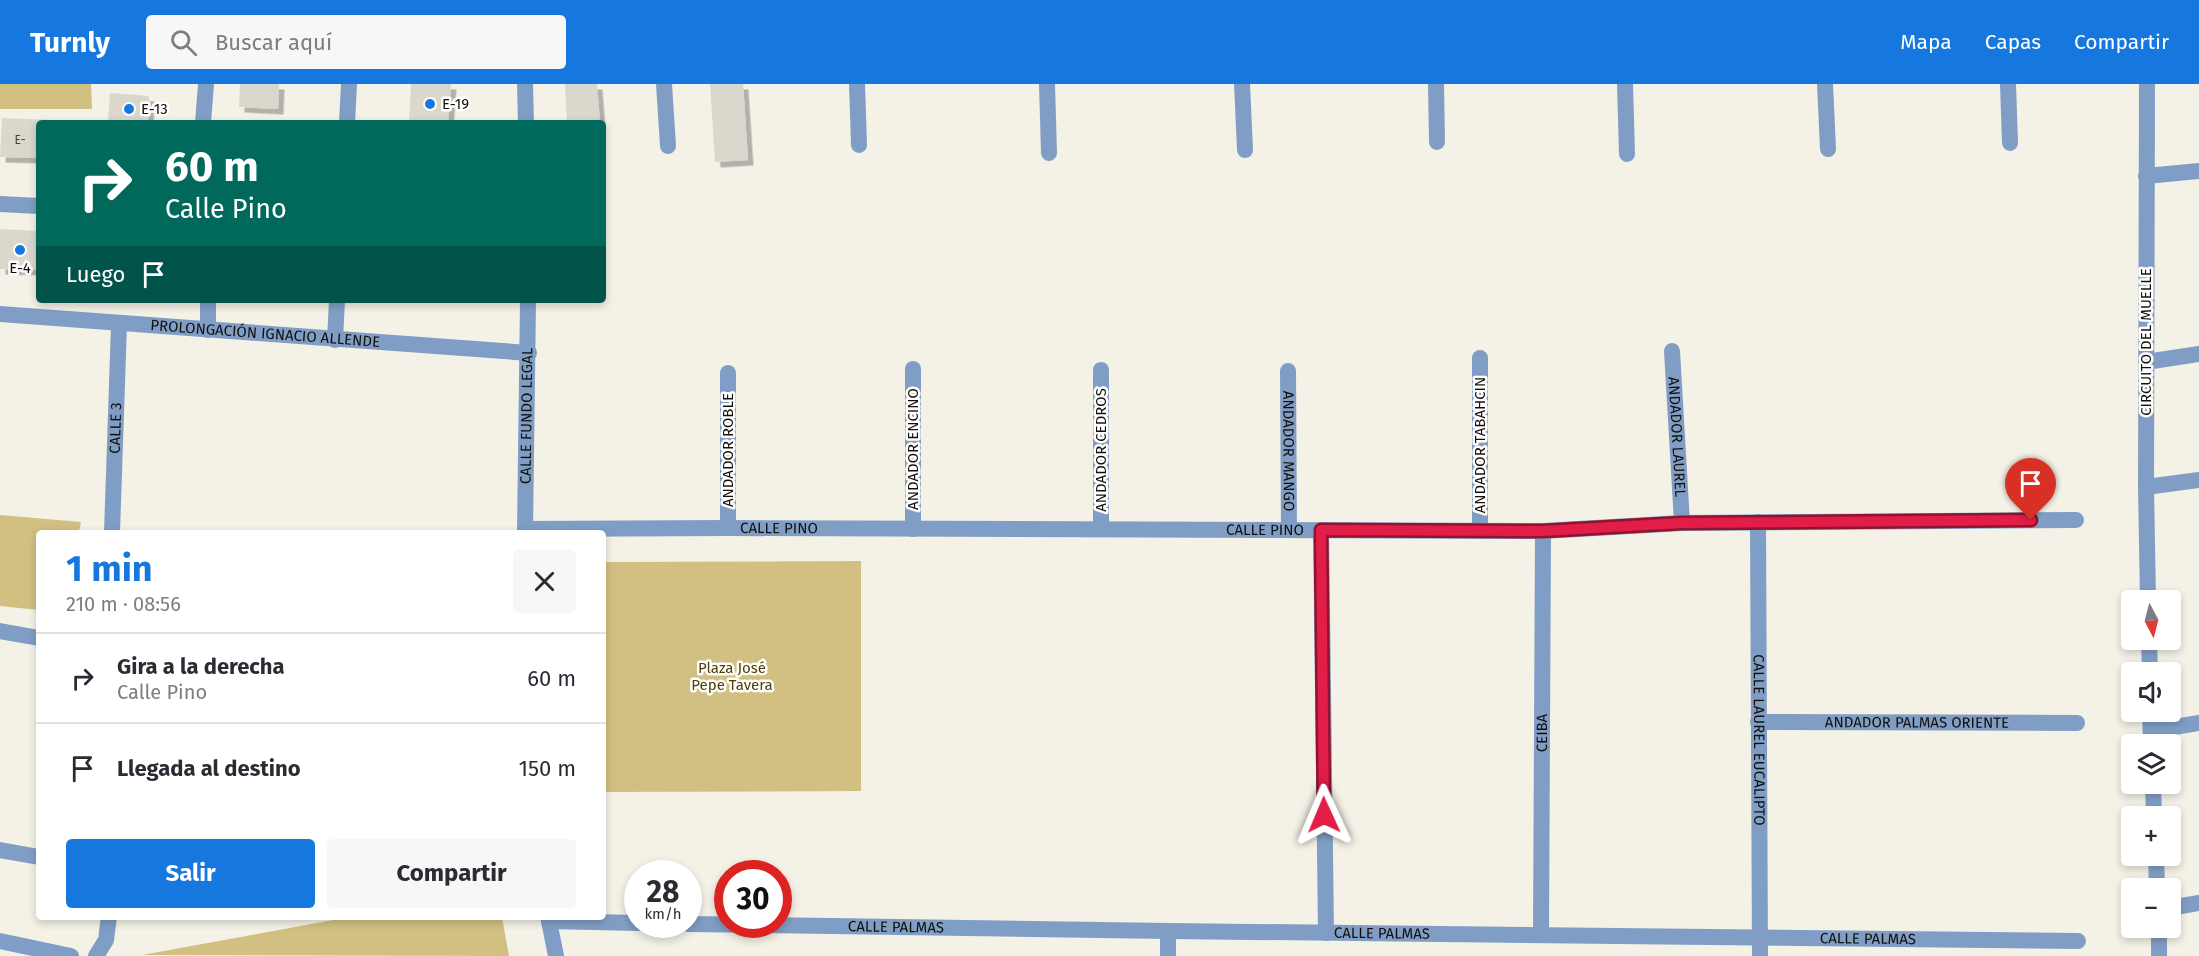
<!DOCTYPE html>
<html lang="es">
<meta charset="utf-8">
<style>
:root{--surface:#fff;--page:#f7f7f7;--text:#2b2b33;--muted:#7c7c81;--line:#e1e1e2;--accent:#1677df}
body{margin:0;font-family:"Fira Sans",sans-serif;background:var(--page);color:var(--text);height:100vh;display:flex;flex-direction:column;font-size:22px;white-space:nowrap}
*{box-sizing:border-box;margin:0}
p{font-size:20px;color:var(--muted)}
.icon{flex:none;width:33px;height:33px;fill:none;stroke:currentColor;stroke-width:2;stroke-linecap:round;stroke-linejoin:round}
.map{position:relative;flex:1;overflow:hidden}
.panel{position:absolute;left:36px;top:446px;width:570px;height:390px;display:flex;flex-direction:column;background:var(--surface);border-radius:6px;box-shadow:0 3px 9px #0003}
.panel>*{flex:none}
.guide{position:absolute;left:36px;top:36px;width:570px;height:183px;border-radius:6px;box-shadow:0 3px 9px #0003;background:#00695c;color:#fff;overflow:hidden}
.needle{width:39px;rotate:173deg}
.buttons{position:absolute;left:2121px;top:506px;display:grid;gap:12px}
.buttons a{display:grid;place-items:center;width:60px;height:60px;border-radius:6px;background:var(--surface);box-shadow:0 3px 9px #0003;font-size:30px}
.speed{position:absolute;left:624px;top:776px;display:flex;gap:12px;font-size:30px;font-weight:700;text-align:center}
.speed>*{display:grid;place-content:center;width:78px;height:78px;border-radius:50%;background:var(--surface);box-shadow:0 3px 9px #0003;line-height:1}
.speed small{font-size:15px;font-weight:400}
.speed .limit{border:9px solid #d22;background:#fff;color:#111}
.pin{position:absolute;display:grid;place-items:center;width:51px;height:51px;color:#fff;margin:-62px -26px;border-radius:50% 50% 50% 0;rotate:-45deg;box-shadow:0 0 6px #0007}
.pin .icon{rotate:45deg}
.me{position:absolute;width:66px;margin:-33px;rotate:359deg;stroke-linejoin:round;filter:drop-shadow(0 0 4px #0008)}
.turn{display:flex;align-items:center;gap:21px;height:126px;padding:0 30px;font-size:27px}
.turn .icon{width:78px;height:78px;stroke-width:2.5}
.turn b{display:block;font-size:42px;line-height:51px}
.then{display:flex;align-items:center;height:57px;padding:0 30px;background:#0003;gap:12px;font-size:22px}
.round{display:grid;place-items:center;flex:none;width:63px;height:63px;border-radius:6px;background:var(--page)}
.headline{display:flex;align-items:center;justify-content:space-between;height:102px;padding:0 30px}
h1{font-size:36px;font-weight:700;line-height:45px;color:var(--accent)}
.action{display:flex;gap:12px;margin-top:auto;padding:12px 30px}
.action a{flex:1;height:69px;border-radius:6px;background:var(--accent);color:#fff;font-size:24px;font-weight:700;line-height:69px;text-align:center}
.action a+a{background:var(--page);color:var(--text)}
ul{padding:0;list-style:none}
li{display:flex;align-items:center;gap:18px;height:90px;padding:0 30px;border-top:2px solid var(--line)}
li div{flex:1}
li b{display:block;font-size:22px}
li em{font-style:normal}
header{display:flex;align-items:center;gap:36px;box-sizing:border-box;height:84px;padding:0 30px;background:var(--accent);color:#fff}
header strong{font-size:28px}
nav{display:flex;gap:33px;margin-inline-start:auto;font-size:21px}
.search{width:420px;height:54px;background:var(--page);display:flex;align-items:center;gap:15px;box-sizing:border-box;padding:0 21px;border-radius:6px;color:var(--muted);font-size:22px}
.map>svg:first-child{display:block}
.green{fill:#d2c082}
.building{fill:#dad7cd;filter:url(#shadow)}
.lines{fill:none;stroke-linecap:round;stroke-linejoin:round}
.pedestrian{stroke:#809ec5;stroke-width:16}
.minor{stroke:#809ec5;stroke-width:16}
.tertiary{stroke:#809ec5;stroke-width:16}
.route-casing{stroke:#92132f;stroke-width:15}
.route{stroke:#e11d48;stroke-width:10}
.poi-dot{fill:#1677df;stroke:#fffefc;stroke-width:2}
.labels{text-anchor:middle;stroke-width:5;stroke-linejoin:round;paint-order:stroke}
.number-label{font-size:12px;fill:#43423c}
.poi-label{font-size:15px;fill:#11100c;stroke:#fffefc;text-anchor:start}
.street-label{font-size:15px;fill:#11100c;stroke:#fffefc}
.park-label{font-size:15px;fill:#4e4009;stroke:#fffefc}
</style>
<header>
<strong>Turnly</strong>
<div class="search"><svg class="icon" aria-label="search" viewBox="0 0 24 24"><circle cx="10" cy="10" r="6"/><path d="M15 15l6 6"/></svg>Buscar aquí</div>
<nav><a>Mapa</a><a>Capas</a><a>Compartir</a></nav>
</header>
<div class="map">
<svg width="2199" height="872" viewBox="0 0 2199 872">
<defs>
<filter id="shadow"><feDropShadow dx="5.5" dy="5.5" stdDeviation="0" flood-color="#0004"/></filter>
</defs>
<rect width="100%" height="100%" fill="#f4f1e6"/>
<!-- green -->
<g class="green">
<path d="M0,0H91L92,25H0Z"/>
<path d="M0,431L81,438L79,448H39V526L0,522Z"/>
<path d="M861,477V707L603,708V478Z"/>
<path d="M502,833L509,872L142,871L350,833Z"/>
</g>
<!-- building -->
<g class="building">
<path d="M240,0H279L278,25L239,23Z"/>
<path d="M411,0H451L448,39H409Z"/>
<path d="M565,0H597L600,39H567Z"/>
<path d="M710,0H743L748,76L715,78Z"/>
<path d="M110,9L149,12L148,39H108Z"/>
<path d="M2,34L77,37V39H39V74L0,73Z"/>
<path d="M0,145L39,147V186L0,185Z"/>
</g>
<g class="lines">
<!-- pedestrian -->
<g class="pedestrian">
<path id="s1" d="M1672,267L1682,439"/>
<path d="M913,285V445"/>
<path id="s2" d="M1288,287L1289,446"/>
<path d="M728,444V289"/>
<path d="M1101,445V286"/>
<path d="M1480,447V274"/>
</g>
<!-- minor -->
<g class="minor">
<path d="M664,0L668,62"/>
<path d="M857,0L859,61"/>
<path d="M1047,0L1049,69"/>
<path d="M1242,0L1245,66"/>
<path d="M1436,0L1437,58"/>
<path d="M1625,0L1627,70"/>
<path d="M1825,0L1828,65"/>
<path d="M2008,0L2010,59"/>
<path d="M2147,0L2146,403L2148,516"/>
<path d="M203,39L206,0"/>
<path d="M347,39L349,0"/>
<path d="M2146,92L2199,87"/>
<path d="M0,120L39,122"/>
<path id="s3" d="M0,230L529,269"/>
<path d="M208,246V216"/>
<path d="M335,256L337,216"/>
<path d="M2146,278L2199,270"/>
<path d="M2146,403L2199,396"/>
<path id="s4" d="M1758,438L1760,872"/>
<path id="s5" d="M525,445L728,444L1543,447L1682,439L2076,436"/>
<path d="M1321,446L1326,849"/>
<path id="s6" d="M112,448L119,241"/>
<path d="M0,547L39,554"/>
<path d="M2149,555L2150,588"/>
<path d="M2150,627L2151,660"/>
<path id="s7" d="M1758,638L2077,639"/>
<path d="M2151,647L2199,639"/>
<path d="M2153,699L2154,732"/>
<path d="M0,766L39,773"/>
<path d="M2156,771L2157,804"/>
<path d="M2170,824L2199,819"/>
<path d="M549,837L638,839"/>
<path id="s8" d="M688,840L1168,847L2078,857"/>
<path d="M2159,843V872"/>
<path id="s9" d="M1541,851L1543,447"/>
<path d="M0,857L71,872"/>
<path d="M96,872L106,856L109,832"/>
<path d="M1168,872V847"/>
</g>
<!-- tertiary -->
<g class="tertiary">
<path d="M525,0L526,39"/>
<path id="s10" d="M525,448L528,216"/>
<path d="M548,832L556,872"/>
</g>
</g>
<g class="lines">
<!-- route casing -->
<g class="route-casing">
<path id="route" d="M1324,731L1321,446L1543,447L1682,439L2031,436"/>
</g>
<!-- route -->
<use href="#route" class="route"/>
</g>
<!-- markers -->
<g class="poi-dot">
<circle cx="430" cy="20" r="6"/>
<circle cx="129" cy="25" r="6"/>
<circle cx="20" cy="166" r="6"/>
</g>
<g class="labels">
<!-- number labels -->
<g class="number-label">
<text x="20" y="60">E-</text>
</g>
<!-- poi labels -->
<g class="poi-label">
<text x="442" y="25">E-19</text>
<text x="141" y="30">E-13</text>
<text x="20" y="189" text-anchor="middle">E-4</text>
</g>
<!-- street labels -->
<g class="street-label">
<text dy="5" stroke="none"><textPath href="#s3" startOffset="266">PROLONGACIÓN IGNACIO ALLENDE</textPath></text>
<text transform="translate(2146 258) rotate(-90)" y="5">CIRCUITO DEL MUELLE</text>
<text dy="5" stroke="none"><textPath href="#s10" startOffset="116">CALLE FUNDO LEGAL</textPath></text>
<text dy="5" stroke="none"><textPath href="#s6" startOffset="104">CALLE 3</textPath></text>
<text dy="5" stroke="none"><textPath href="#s1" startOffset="86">ANDADOR LAUREL</textPath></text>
<text transform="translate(1480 361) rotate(-90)" y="5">ANDADOR TABAHCIN</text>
<text transform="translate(913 365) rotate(-90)" y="5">ANDADOR ENCINO</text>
<text transform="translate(728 366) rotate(-90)" y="5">ANDADOR ROBLE</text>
<text transform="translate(1101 366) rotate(-90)" y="5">ANDADOR CEDROS</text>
<text dy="5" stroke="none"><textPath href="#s2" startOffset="80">ANDADOR MANGO</textPath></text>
<text dy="5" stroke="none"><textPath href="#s5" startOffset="254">CALLE PINO</textPath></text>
<text dy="5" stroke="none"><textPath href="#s5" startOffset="740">CALLE PINO</textPath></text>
<text dy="5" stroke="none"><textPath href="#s7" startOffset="159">ANDADOR PALMAS ORIENTE</textPath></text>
<text dy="5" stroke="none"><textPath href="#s9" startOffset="202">CEIBA</textPath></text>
<text dy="5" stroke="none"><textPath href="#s4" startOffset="218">CALLE LAUREL EUCALIPTO</textPath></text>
<text dy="5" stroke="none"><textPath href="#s8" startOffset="208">CALLE PALMAS</textPath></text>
<text dy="5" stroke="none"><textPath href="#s8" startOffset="694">CALLE PALMAS</textPath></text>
<text dy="5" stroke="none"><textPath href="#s8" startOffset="1180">CALLE PALMAS</textPath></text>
</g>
<!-- park labels -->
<g class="park-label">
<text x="732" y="589">Plaza José<tspan x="732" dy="17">Pepe Tavera</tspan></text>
</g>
</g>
</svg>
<div class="buttons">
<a><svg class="needle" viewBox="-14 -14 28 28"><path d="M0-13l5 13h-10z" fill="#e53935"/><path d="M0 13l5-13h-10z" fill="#7c7c81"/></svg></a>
<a><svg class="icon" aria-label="sound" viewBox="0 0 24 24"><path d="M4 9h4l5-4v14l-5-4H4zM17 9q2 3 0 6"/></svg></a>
<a><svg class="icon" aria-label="layers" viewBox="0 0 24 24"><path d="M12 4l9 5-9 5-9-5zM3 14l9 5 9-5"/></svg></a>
<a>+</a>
<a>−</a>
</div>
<div class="speed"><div>28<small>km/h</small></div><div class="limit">30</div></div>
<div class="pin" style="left:2031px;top:436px;background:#d93025"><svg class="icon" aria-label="arrive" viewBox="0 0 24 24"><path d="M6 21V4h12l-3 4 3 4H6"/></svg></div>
<svg class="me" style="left:1324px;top:731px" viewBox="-20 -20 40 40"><path d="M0-17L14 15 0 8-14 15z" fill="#e11d48" stroke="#fff" stroke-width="4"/></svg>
<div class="guide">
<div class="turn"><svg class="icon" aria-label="right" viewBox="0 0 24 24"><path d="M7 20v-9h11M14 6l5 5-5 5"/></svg><div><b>60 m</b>Calle Pino</div></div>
<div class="then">Luego<svg class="icon" aria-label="arrive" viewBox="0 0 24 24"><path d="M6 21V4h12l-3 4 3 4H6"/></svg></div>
</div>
<section class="panel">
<div class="headline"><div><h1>1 min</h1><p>210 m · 08:56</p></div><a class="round"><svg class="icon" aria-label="close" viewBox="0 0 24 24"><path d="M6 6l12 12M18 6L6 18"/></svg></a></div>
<ul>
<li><svg class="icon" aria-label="right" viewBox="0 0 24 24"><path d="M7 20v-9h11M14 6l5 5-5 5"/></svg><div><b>Gira a la derecha</b><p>Calle Pino</p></div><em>60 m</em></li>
<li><svg class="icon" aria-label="arrive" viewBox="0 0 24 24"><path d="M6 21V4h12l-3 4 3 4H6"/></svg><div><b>Llegada al destino</b></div><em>150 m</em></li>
</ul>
<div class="action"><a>Salir</a><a>Compartir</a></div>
</section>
</div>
